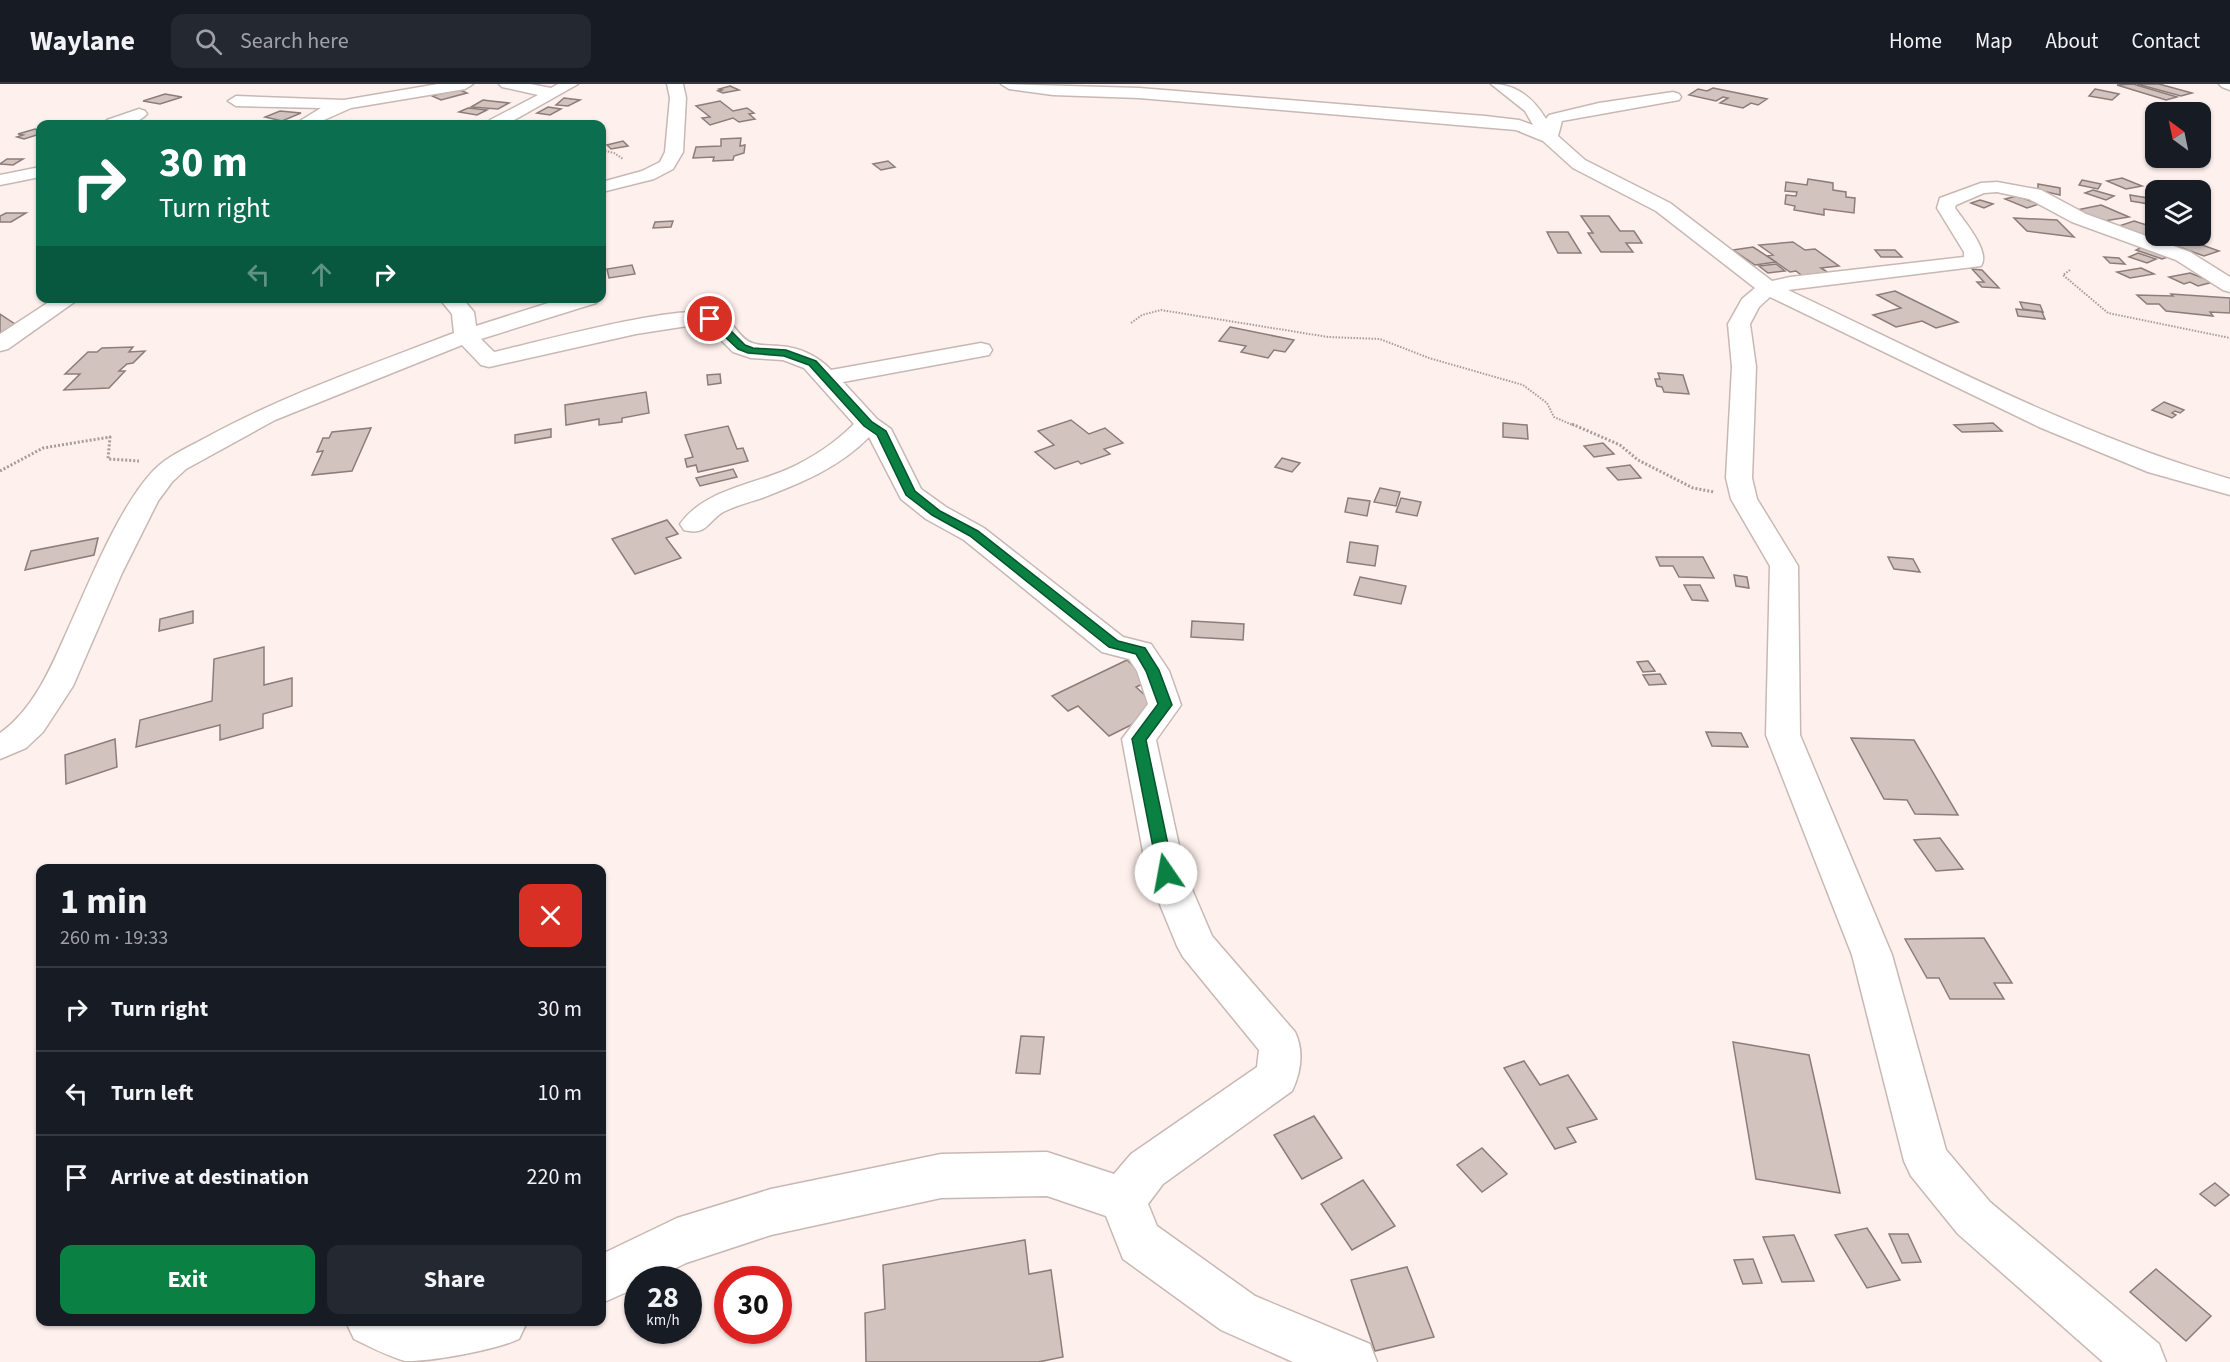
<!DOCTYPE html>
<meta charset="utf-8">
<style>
:root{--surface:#171b24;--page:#242831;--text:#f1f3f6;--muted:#9ea1a6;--line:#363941;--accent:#0b8043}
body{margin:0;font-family:"Source Sans 3",sans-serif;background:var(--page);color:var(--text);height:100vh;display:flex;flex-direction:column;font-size:22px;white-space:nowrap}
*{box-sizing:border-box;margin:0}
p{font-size:20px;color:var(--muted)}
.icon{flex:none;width:33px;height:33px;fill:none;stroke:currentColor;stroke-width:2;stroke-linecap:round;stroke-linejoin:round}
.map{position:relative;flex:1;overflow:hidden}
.details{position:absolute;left:36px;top:780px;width:570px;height:462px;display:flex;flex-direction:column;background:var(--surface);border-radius:12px;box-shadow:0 2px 4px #0004}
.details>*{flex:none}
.hud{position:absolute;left:36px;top:36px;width:570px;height:183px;border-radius:12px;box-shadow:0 2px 4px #0004;background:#0b6e4f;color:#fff;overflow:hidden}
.needle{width:39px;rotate:327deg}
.tools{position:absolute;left:2145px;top:18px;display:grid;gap:12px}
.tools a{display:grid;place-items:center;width:66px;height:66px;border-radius:12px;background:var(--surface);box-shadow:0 2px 4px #0004;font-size:30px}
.speed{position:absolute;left:624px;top:1182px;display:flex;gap:12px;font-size:30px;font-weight:700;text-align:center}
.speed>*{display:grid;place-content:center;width:78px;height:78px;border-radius:50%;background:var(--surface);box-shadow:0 2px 4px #0004;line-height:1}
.speed small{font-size:15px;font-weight:400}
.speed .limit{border:9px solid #d22;background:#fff;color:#111}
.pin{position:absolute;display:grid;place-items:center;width:51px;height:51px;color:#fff;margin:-26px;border:3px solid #fff;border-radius:50%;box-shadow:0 2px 6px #0007}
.me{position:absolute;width:66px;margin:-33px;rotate:348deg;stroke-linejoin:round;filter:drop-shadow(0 0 4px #0008)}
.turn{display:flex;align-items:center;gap:21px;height:126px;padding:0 24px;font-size:27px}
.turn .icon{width:78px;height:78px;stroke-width:2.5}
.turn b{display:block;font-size:42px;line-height:51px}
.lanes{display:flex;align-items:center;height:57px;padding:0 24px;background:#0003;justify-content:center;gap:30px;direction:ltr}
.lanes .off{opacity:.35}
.round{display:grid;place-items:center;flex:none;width:63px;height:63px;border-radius:12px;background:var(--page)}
.summary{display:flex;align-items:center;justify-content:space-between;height:102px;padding:0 24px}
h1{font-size:36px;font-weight:700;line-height:45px}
.primary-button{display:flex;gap:12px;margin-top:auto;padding:12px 24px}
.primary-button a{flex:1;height:69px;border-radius:12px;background:var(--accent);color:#fff;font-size:24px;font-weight:700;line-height:69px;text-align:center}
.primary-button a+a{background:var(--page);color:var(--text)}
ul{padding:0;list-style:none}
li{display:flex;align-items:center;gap:18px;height:84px;padding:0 24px;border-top:2px solid var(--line)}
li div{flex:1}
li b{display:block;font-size:22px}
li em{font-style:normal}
header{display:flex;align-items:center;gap:36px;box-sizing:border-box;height:84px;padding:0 30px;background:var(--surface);border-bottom:2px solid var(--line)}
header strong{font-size:28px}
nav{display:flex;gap:33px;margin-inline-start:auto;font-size:21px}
.search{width:420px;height:54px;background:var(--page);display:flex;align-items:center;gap:15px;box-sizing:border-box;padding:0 21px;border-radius:12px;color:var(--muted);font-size:22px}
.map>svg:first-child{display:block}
.building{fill:#d3c3bf;stroke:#8c7d79;stroke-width:1.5}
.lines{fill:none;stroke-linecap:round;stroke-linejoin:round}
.street-casing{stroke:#c8b8b4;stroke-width:3}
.path-far1{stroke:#a79c9a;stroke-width:2;stroke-dasharray:1.5 1.5;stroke-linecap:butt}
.path{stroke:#a79c9a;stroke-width:3;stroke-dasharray:2 2;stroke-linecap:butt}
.street{fill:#fff;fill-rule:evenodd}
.route{fill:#0b8043;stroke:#07532c;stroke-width:1.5}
</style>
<header>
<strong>Waylane</strong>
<div class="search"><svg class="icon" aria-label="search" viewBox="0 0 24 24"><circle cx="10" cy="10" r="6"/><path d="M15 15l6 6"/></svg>Search here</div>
<nav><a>Home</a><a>Map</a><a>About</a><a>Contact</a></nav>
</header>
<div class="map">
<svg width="2230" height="1278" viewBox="0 0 2230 1278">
<rect width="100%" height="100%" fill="#fef0ed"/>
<!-- building -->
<g class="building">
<path d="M2133,0L2177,13L2166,16L2117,1Z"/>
<path d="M2137,0H2159L2192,9L2181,12Z"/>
<path d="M730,2L739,6L723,9L718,7L722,6L719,5Z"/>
<path d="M1713,4L1767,15L1758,21L1751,19L1743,24L1720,19L1728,14L1723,13L1716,17L1689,11L1698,5L1707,7Z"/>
<path d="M458,5L467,9L441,16L432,12Z"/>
<path d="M2095,5L2119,10L2112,16L2089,12Z"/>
<path d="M165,10L182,13L160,20L143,17Z"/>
<path d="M564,14L580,16L568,22L556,21Z"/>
<path d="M483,16L491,17L509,19L498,25L471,23Z"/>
<path d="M720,17L733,27L747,24L754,29L749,30L755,35L739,38L733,34L710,41L702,34L710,33L696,22Z"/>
<path d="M548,23L561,25L550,31L537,29Z"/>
<path d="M468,24L487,26L477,31L459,28Z"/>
<path d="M280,27L301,29L282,37L265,33Z"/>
<path d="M35,45L40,47V50L24,55L17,53L23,51L18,50Z"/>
<path d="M741,54L740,62L745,61L744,69L734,72L733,76L713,77L714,73L693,74L696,63L721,62V55Z"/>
<path d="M623,57L628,62L611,65L607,61Z"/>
<path d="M7,75H23L13,81L0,80Z"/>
<path d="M888,77L895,83L881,86L873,80Z"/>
<path d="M2122,94L2142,102L2126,105L2107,97Z"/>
<path d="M1808,95L1833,99V106L1846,108V113L1855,114L1854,129L1824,125V131L1794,126L1795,122L1785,120L1786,111L1796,112L1797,108L1785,107L1786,98L1807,101Z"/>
<path d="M2082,96L2101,100L2098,105L2079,101Z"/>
<path d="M2038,100L2060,104V111L2038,106Z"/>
<path d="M2093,106L2114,112L2106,116L2085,109Z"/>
<path d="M2130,111L2154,115L2155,121L2131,117Z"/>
<path d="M2017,112L2039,120L2027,124L2005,115Z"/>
<path d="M1980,116L1993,120L1984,124L1971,119Z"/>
<path d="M2101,121L2129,133L2104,137L2075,128L2077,126Z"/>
<path d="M6,129H26L11,138H0V132Z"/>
<path d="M1581,132H1609L1620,147H1634L1642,159H1626L1633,168H1601L1588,149H1593Z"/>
<path d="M2014,134L2057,136L2074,153L2027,147Z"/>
<path d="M673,137L671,143L653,144L655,138Z"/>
<path d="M2134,137L2156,144V149L2144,155L2113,144Z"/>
<path d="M1547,148H1568L1581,169H1558Z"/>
<path d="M2174,152H2177L2219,167L2204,172L2160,156Z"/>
<path d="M1793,158L1805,166L1815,165L1839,182L1821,184L1832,191L1805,194L1796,187L1790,188L1767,172L1773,171L1759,161Z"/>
<path d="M1753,163L1776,178L1755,181L1733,166Z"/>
<path d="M2142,163L2168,173L2162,175L2136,166Z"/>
<path d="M1875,166H1895L1902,173H1881Z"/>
<path d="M2138,169L2156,175L2147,179L2129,173Z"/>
<path d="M2104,173L2119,174L2125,180L2110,179Z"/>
<path d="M1776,180L1785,187L1768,189L1759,182Z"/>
<path d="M632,181L635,190L609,194L607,185Z"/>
<path d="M2141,184L2154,190L2130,194L2117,188Z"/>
<path d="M1972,185L1982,186L1999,204L1982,203L1977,198H1984Z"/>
<path d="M2190,189L2213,198L2198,202L2190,198L2184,200L2169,193Z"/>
<path d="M1895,207L1958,238L1936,244L1922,237L1896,243L1873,231L1901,224L1877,211Z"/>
<path d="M2171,210L2230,214V229L2210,228L2213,232L2166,227L2159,220H2147L2137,211L2173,212Z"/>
<path d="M2020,218L2040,221L2043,228L2023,225Z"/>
<path d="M2016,225L2042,228L2045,235L2018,232Z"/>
<path d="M0,230L15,240L0,250Z"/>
<path d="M1230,243L1294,256L1285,268L1274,266L1268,274L1241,268L1246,262L1219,257Z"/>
<path d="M133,263L129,268L145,267L133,279L127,280L119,287H125L109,304L64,306L80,290H65L88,268H97L102,264Z"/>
<path d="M1658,289L1683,291L1689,310L1664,308L1662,303L1657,302L1655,295H1660Z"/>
<path d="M720,290L721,299L708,301L707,291Z"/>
<path d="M646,308L649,329L622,334V338L599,341V335L566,341L565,321Z"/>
<path d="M2164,318L2184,326L2180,329L2175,327L2172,329L2176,331L2172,334L2152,326Z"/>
<path d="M1071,336L1089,350L1105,344L1123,359L1104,365L1110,370L1081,380L1078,377L1055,385L1035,368L1054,361L1038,347Z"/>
<path d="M1503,339L1527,341L1528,355L1503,353Z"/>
<path d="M1993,339L2002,347L1962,348L1954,341Z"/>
<path d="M728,342L737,365L743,364L748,377L698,388L696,381L687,383L685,375L693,373L685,351Z"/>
<path d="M371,344L352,387L312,391L323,367L317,368L323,354H329L332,348Z"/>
<path d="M551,345V353L515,359V351Z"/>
<path d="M1603,359L1614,370L1594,373L1584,362Z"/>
<path d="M1282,374L1300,379L1292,388L1275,383Z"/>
<path d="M1630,381L1641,394L1618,396L1607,384Z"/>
<path d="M733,385L737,393L700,402L696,394Z"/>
<path d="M1380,404L1400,408L1396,422L1374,418Z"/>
<path d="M1348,414L1370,417L1367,432L1345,428Z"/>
<path d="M1401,414L1421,418L1417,432L1396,428Z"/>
<path d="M667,436L678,450L666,454L681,474L635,490L612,455Z"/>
<path d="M98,454L94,471L25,486L31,467Z"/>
<path d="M1350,458L1378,462L1375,482L1347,478Z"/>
<path d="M1656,473H1703L1714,494L1679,493L1673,482H1660Z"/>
<path d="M1888,473L1913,475L1920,488L1894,485Z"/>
<path d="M1734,491L1747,493L1749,504L1736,502Z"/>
<path d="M1360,493L1406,502L1401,520L1354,511Z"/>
<path d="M1684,501H1700L1708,517L1692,516Z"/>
<path d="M193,527V539L159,547L160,535Z"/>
<path d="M1192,537L1244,540L1243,556L1191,553Z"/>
<path d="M264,563V601L292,594V622L263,630V644L220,656V641L136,663L140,636L212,617L214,575Z"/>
<path d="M1127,576L1149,597L1136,603L1161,626L1109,652L1078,622L1068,627L1052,612Z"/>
<path d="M1648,577L1655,587L1643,588L1637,578Z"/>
<path d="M1660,590L1666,600L1649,601L1643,591Z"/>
<path d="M1706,648L1741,649L1748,663L1712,662Z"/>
<path d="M1851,654L1914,656L1958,731L1915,730L1907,716L1884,715Z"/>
<path d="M115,655L117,683L66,700L65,671Z"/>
<path d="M1940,754L1963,785L1936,787L1914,756Z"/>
<path d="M1984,854L2012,899H1994L2004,915H1950L1939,894H1927L1905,855Z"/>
<path d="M1021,952L1044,953L1040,990L1016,989Z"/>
<path d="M1733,958L1809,971L1840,1109L1756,1095Z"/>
<path d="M1524,977L1540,1001L1568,991L1597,1035L1567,1044L1576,1058L1555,1065L1504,984Z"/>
<path d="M1314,1032L1342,1074L1302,1095L1274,1051Z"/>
<path d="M1482,1064L1507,1090L1482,1108L1457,1081Z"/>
<path d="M1363,1096L1395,1142L1352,1166L1321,1120Z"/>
<path d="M2215,1099L2229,1111L2215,1122L2200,1110Z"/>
<path d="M1867,1144L1900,1196L1867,1204L1835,1151Z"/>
<path d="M1889,1150H1908L1921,1178L1902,1179Z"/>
<path d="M1794,1151L1814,1197L1782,1198L1763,1153Z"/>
<path d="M1025,1156L1029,1190L1051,1186L1063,1273L1038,1278H866L865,1229L885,1225L883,1181Z"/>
<path d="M1753,1175L1762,1199L1743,1200L1734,1176Z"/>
<path d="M1407,1183L1434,1253L1375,1267L1351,1196Z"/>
<path d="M2156,1185L2211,1232L2186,1257L2130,1208Z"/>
</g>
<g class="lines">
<!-- street casing -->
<g class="street-casing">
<g id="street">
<path d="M438,0H473L465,5L351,24L315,40H295L321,24L236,22L228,17L236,12L344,16Z"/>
<path d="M499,0H530L551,4L558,0H578L507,40H488L490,36L538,11L502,3Z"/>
<path d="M667,0H683L686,14L683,68L673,85L654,95L602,108V98L642,87L660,78L665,68L670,14Z"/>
<path d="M1001,0L1139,4L1485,32L1519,36L1533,41L1525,27L1491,0C1517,0 1533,14 1546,35L1549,31L1599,19L1673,8L1679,10L1681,13L1679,16L1562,37L1558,52L1585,76L1670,119L1772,197L1790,193L1964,173V168L1937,124L1940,114L1981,99L1997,98L2041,106L2086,130L2190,168L2230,193V208L2223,206L2176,176L2072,138L2029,115L1997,108L1984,109L1956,121L1955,124C1964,137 1991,168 1981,182L1788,206C1933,274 2076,351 2230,395V411L2148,388L2039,343L1770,213L1759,223L1750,240L1756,283L1752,394L1757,415L1798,482L1800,651L1892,871L1946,1066L1990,1118L2159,1260L2166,1278H2103L1958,1150L1911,1092L1904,1077L1852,871L1766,651L1770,482L1731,415L1726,394L1732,283L1728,240L1742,215L1755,204L1656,127L1573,84L1543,57L1516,46L1139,14L1053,11L1009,5Z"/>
<path d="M2219,0H2230V6L2222,3Z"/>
<path d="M139,25L145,27L147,30C137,41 118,41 105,40L107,36Z"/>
<path d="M40,83V93L0,101V91Z"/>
<path d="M55,214H80L8,265L0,267V250Z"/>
<path d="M439,214H462L474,228L476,242L564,214H598L596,219L481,255L494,268C539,258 681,218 718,230C733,235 738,254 752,259C760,262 771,261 779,262C799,263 818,272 831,286L981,259L989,261L992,266L989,271L843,298L877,335L891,345L921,405L946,423L984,444L1123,553L1151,560L1169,587L1181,621L1156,656L1185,789L1212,852L1295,948C1304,967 1301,988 1292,1007L1163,1100L1148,1120L1157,1142L1255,1212L1370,1260L1377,1278H1293L1221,1246L1123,1175L1106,1132L1047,1112L941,1114L771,1151L686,1179L652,1196H638V1203L602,1219V1170L677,1134L771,1105L941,1070L1047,1068L1114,1090L1131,1070L1257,983L1259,966L1183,873L1177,862L1147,789L1122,655L1148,620L1137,587L1129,575L1102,568L964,456L926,435L901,415L869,353C840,383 801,399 762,414C750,418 735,422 723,428C707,438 707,452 684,446L680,440C703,407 751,401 786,386C811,375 835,359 854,340L804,284L783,276L751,274L733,268L706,241H694L636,250L489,283L481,281L462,261L275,336L186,385L172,398L158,417L122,489L73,602L43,648L26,664L0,675V649C32,627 50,586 65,552C88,502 117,426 153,387C167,372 189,363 207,353C286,310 371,281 454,249L452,230Z"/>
<path d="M346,1238H527L519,1255C495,1266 430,1278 405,1277C388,1272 370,1263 354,1255Z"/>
</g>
</g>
<!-- path-far1 -->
<g class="path-far1">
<path d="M602,66L614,69L623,75"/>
<path d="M2070,186L2063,191L2108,229L2230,254"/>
<path d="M1131,239L1142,231L1161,226L1328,253L1380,255L1429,274L1523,301L1547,319L1554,333L1575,342"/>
</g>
<!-- path -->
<g class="path">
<path d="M1572,340L1620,361L1638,376L1693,404L1714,408"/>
<path d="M0,387L43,364L110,353L108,375L139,377"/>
</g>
<!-- street -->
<use href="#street" class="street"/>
</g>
<!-- route -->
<path class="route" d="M710,232L720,236L745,261L753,264L786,266L816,277L872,338L886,347L915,407L940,427L978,447L1118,557L1145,564L1159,586L1172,621L1146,656L1174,789L1172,793H1161L1158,789L1132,655L1158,620L1146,587L1136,570L1109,563L970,452L932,431L906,411L877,351L864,342L809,281L784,272L748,269L738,265L706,235Z"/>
</svg>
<div class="tools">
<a><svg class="needle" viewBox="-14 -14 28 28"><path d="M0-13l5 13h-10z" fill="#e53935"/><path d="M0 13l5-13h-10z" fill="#9ea1a6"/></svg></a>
<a><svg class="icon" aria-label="layers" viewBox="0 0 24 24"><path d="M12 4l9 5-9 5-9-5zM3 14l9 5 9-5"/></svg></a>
</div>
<div class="speed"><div>28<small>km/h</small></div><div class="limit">30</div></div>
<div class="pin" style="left:710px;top:235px;background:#d93025"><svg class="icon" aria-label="arrive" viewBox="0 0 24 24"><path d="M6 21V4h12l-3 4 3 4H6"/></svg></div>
<svg class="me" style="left:1166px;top:789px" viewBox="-20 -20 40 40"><circle r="19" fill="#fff"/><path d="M0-13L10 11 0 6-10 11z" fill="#0b8043"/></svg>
<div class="hud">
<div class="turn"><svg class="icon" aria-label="right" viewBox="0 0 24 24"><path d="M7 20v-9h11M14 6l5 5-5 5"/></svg><div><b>30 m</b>Turn right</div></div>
<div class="lanes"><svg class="icon off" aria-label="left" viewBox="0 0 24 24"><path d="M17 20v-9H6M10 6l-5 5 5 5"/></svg><svg class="icon off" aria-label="ahead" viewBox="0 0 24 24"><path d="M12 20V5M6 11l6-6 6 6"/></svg><svg class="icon" aria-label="right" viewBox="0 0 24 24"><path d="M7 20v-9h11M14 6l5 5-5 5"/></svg></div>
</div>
<section class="details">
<div class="summary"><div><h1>1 min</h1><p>260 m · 19:33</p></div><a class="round" style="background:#d93025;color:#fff"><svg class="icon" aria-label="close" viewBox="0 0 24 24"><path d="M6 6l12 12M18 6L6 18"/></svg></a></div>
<ul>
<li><svg class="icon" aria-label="right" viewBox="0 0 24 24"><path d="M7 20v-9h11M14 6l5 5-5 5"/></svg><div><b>Turn right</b></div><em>30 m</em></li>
<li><svg class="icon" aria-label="left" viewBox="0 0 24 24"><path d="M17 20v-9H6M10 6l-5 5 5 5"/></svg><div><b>Turn left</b></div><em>10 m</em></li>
<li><svg class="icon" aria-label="arrive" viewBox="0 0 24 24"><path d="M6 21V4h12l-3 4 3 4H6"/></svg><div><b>Arrive at destination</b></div><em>220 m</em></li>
</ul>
<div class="primary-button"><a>Exit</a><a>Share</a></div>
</section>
</div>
